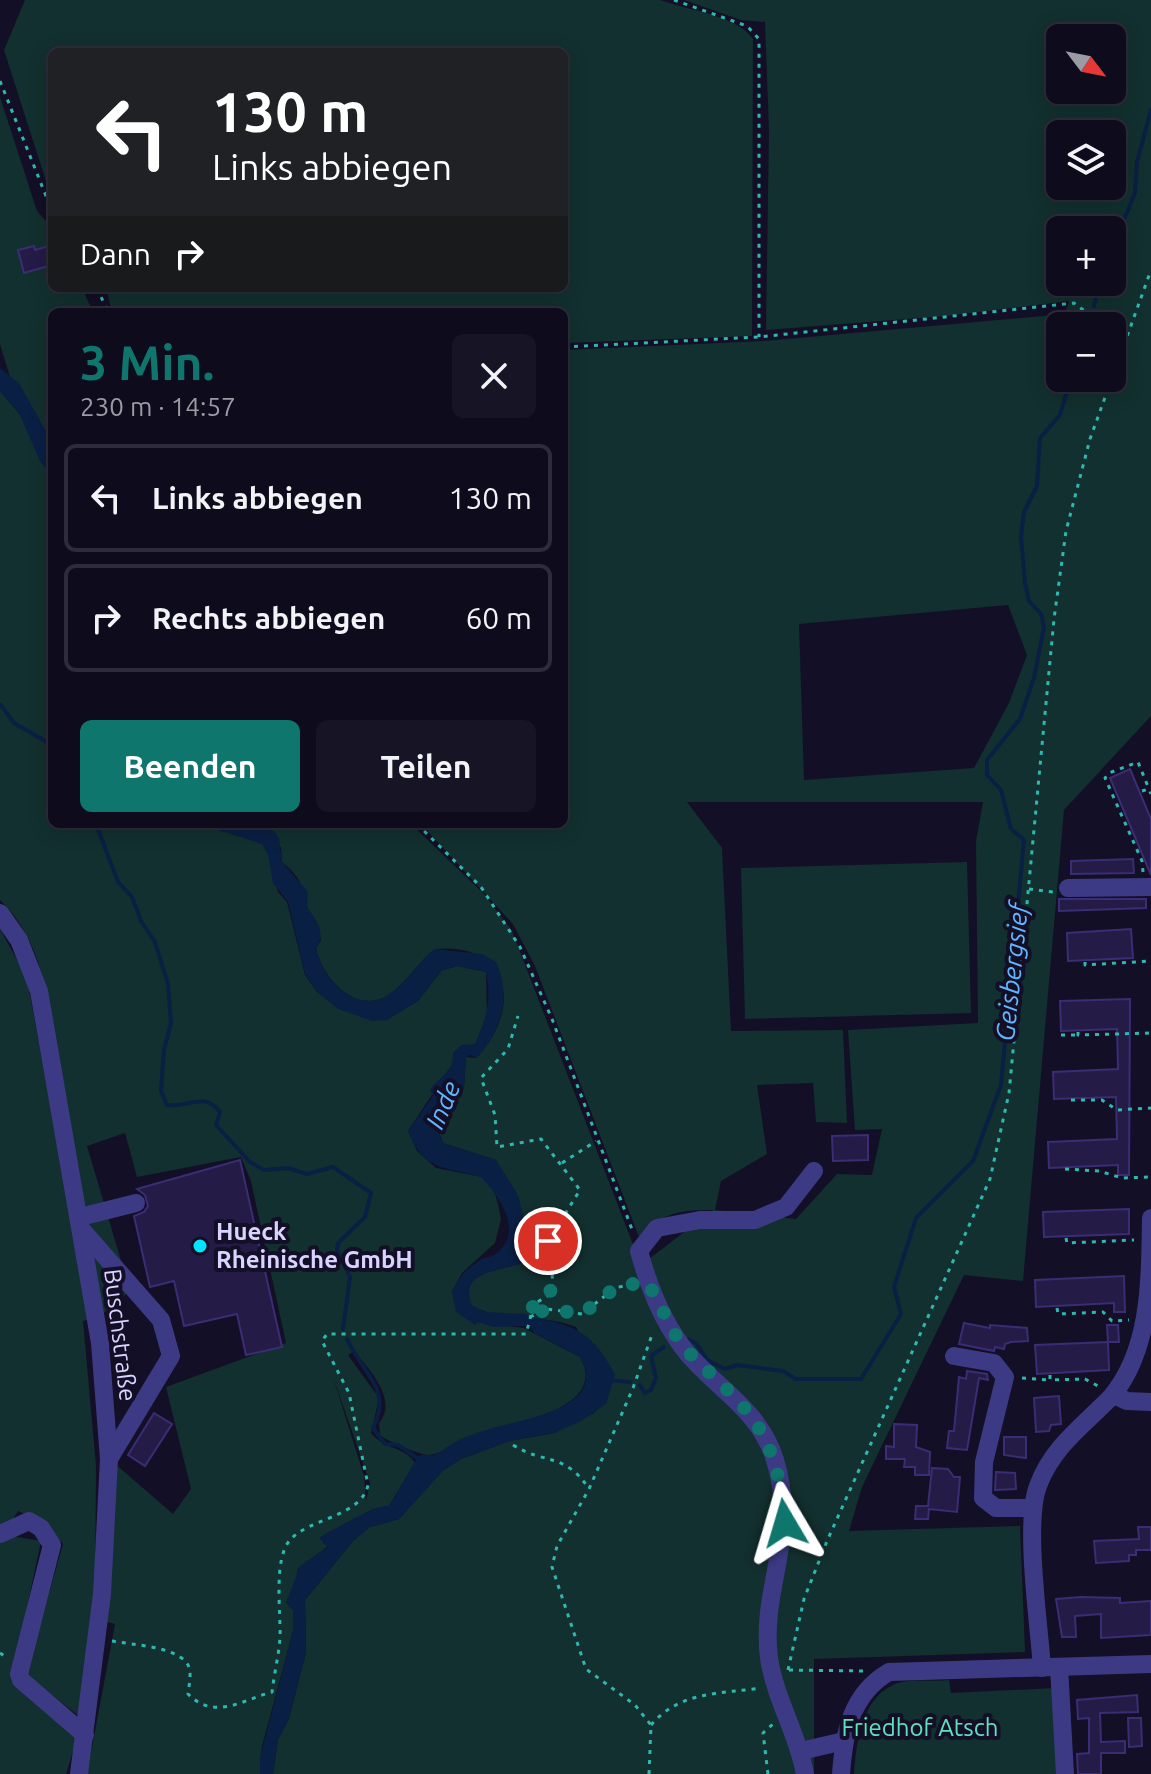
<!DOCTYPE html>
<html lang="de">
<meta charset="utf-8">
<style>
:root{--surface:#0e0b1c;--page:#171425;--text:#f1f3f6;--muted:#9b9ba3;--line:#2e2b3b;--accent:#0f766e}
body{margin:0;font-family:Ubuntu,sans-serif;background:var(--page);color:var(--text);height:100vh;display:flex;flex-direction:column;font-size:30px;white-space:nowrap}
*{box-sizing:border-box;margin:0}
p{font-size:26px;color:var(--muted)}
.icon{flex:none;width:44px;height:44px;fill:none;stroke:currentColor;stroke-width:2;stroke-linecap:round;stroke-linejoin:round}
.map{position:relative;flex:1;overflow:hidden}
.details{position:absolute;left:48px;top:308px;width:520px;height:520px;display:flex;flex-direction:column;background:var(--surface);border-radius:12px;box-shadow:0 4px 20px #0003,0 0 0 2px var(--line)}
.details>*{flex:none}
.banner{position:absolute;left:48px;top:48px;width:520px;height:244px;border-radius:12px;box-shadow:0 4px 20px #0003,0 0 0 2px var(--line);background:#202124;color:#fff;overflow:hidden}
.needle{width:52px;rotate:122deg}
.buttons{position:absolute;left:1046px;top:24px;display:grid;gap:16px}
.buttons a{display:grid;place-items:center;width:80px;height:80px;border-radius:12px;background:var(--surface);box-shadow:0 4px 20px #0003,0 0 0 2px var(--line);font-size:40px}
.pin{position:absolute;display:grid;place-items:center;width:68px;height:68px;color:#fff;margin:-34px;border:4px solid #fff;border-radius:50%;box-shadow:0 2px 8px #0007}
.me{position:absolute;width:88px;margin:-44px;rotate:353deg;stroke-linejoin:round;filter:drop-shadow(0 0 6px #0008)}
.turn{display:flex;align-items:center;gap:28px;height:168px;padding:0 32px;font-size:36px}
.turn .icon{width:104px;height:104px;stroke-width:2.5}
.turn b{display:block;font-size:56px;line-height:68px}
.then{display:flex;align-items:center;height:76px;padding:0 32px;background:#0003;gap:16px;font-size:30px}
.round{display:grid;place-items:center;flex:none;width:84px;height:84px;border-radius:12px;background:var(--page)}
.headline{display:flex;align-items:center;justify-content:space-between;height:136px;padding:0 32px}
h1{font-size:48px;font-weight:700;line-height:60px;color:var(--accent)}
.action{display:flex;gap:16px;margin-top:auto;padding:16px 32px}
.action a{flex:1;height:92px;border-radius:12px;background:var(--accent);color:#fff;font-size:32px;font-weight:700;line-height:92px;text-align:center}
.action a+a{background:var(--page);color:var(--text)}
ul{padding:0;list-style:none}
li{display:flex;align-items:center;gap:24px;height:108px;margin:0 16px 12px;padding:0 16px;border:4px solid var(--line);border-radius:12px}
li div{flex:1}
li b{display:block;font-size:30px}
li em{font-style:normal}
.map>svg:first-child{display:block}
.green{fill:#12302f;fill-rule:evenodd}
.water{fill:#0a1f44}
.lines{fill:none;stroke-linecap:round;stroke-linejoin:round}
.stream{stroke:#0a1f44;stroke-width:4}
.building{fill:#241b47;stroke:#3b2d73;stroke-width:2}
.path{stroke:#2fb8b0;stroke-width:3;stroke-dasharray:4 6;stroke-linecap:butt}
.minor{stroke:#3d3a85;stroke-width:18}
.route{stroke:#0f766e;stroke-width:14;stroke-dasharray:0 25.2}
.poi-dot{fill:#00e5ff;stroke:#130f26;stroke-width:3}
.labels{text-anchor:middle;stroke-width:8;stroke-linejoin:round;paint-order:stroke}
.poi-label{font-size:24px;font-weight:bold;fill:#d9d4ff;stroke:#130f26;text-anchor:start}
.street-label{font-size:24px;fill:#d9d4ff;stroke:#130f26}
.park-label{font-size:24px;fill:#5fe0c0;stroke:#130f26}
.water-label{font-size:26px;font-style:italic;fill:#62b6ff;stroke:#130f26}
</style>
<div class="map">
<svg width="1151" height="1774" viewBox="0 0 1151 1774">
<rect width="100%" height="100%" fill="#130f26"/>
<!-- green -->
<g class="green">
<path d="M25,0H660C687,10 736,15 753,39L752,336L564,343V312H112L106,288H564V52H52V200L4,50Z"/>
<path d="M684,0H1151V716L1064,810L1023,1281L964,1275L862,1487L849,1531L1020,1526L1025,1652L814,1659V1774H273L278,1739L289,1719L306,1652L305,1600L353,1541L370,1527L399,1519L442,1471L461,1459L509,1441L554,1433L594,1413L607,1398L576,1327C543,1313 500,1323 471,1305C455,1264 519,1273 533,1256L521,1208L496,1160L443,1143L438,1129L447,1109L464,1088L466,1057L476,1058C523,1009 511,942 435,949C418,962 406,983 390,994C357,1017 322,978 316,948L321,940C318,926 309,915 307,905C301,883 301,878 282,862L281,848L268,824H411L484,894L512,931L641,1265L713,1210C680,1210 663,1212 639,1237L535,966L513,924L421,824H564V350L764,341L1065,314L1069,301L945,316L766,330L769,130L765,22L741,20ZM1060,38H1112V90H1060ZM1060,134H1112V186H1060ZM1060,230H1112V282H1060ZM1060,326H1112V378H1060ZM1008,605L1027,655L1009,703L974,768L804,780L799,624ZM687,802H983L976,841L978,1023L848,1030L855,1130L882,1129L872,1175L837,1174L796,1219L715,1210L721,1181L767,1154L757,1085L813,1083L816,1122L847,1123L843,1030L731,1031L722,848Z"/>
<path d="M0,97L37,211L52,228V288H82L93,312H52V442L48,436L44,463L52,476V824H200L262,843L268,854L278,892L287,902L305,975L317,992L400,1012L418,1001L442,970L458,966L486,972L487,1016L475,1045H462L453,1053V1063L408,1131L417,1151L436,1168L482,1177L494,1190L498,1204L501,1219L495,1243L462,1273L452,1292L478,1322L524,1328L580,1357C611,1411 505,1424 474,1435C459,1440 443,1454 429,1455C422,1456 385,1440 380,1435L379,1423C399,1400 368,1368 354,1351L348,1355L379,1398L371,1433C383,1449 406,1447 415,1463L389,1506L373,1509L324,1535L323,1543L328,1546L298,1569L294,1589L286,1602L293,1610V1631L262,1746L260,1774H87L115,1624L104,1621L113,1462L173,1514L191,1489L166,1387L286,1343L251,1181L241,1157L137,1177L125,1133L87,1146L130,1291L100,1316L83,1321L96,1466L95,1601L84,1720L26,1675L63,1544L47,1524L18,1511L13,1519L0,1526V929L27,978L56,1138C54,1063 60,957 0,900V391L22,417L0,344ZM333,1377L370,1483L366,1501L364,1476Z"/>
<path d="M967,862L971,1013L745,1019L741,868Z"/>
<path d="M0,1534L41,1541L12,1678L77,1738L66,1774H0Z"/>
<path d="M949,1680L951,1693L1055,1688L1060,1774H854C856,1745 861,1699 893,1685C907,1678 933,1682 949,1680Z"/>
</g>
<!-- water -->
<g class="water">
<path d="M0,368L19,383L52,442V476L40,461L19,413L0,391Z"/>
<path d="M200,824H268L279,838L282,862L308,892L307,907C316,921 327,931 316,948C322,978 357,1017 390,994C406,983 418,962 435,949L482,954L496,962C512,996 501,1031 477,1058L470,1055L466,1057L464,1088L447,1109L438,1130L443,1143L496,1160L518,1195L533,1256C519,1273 455,1264 472,1305L485,1312L527,1314L528,1317C572,1323 594,1332 615,1375L606,1404L581,1421L554,1433L509,1441L461,1459L443,1471L399,1519L370,1527L353,1541L305,1600L306,1652L289,1719L278,1739L273,1774H260V1757L293,1631V1610L286,1603L300,1566L328,1547L319,1538C336,1529 373,1505 389,1506C396,1497 415,1457 421,1455C425,1454 430,1456 434,1455C443,1451 451,1443 461,1439C470,1435 480,1432 490,1429C520,1419 610,1409 580,1357L534,1333L530,1326L494,1327L478,1322L475,1325L456,1312L452,1292C459,1277 466,1269 480,1260C485,1257 493,1257 497,1253C524,1230 499,1196 481,1177C445,1167 423,1171 408,1131L433,1096L430,1090C440,1075 454,1074 453,1053L462,1045L475,1044C486,1020 492,998 486,972L458,966L442,970L418,1001L387,1020L372,1021L338,1009L317,992L305,974L288,902L273,883L268,854L262,844Z"/>
</g>
<g class="lines">
<!-- stream -->
<g class="stream">
<path d="M1112,249L1135,193L1137,162L1151,110"/>
<path d="M1094,306L1100,282"/>
<path d="M1091,326L1094,320"/>
<path d="M0,704L14,723L52,745"/>
<path d="M96,824L118,882L132,897L141,921L155,942L168,984L171,1023L164,1050L161,1091L167,1105C188,1108 204,1091 220,1112L216,1125L250,1162L264,1170L288,1168L307,1174L333,1167L371,1193L365,1217L338,1243L337,1250L350,1277L343,1329"/>
<path d="M347,1339C364,1376 393,1389 373,1428L385,1444L398,1445L420,1460"/>
<path d="M687,1339L696,1343L707,1360L725,1369L737,1365L783,1371L796,1379H861L901,1314L894,1287L916,1218L973,1161L1001,1085L1024,840L1011,829L1001,790L987,775V760L1020,719L1034,678L1044,627L1041,614L1029,601L1025,583L1021,537L1024,512L1037,486L1040,438L1060,415L1071,378"/>
<path d="M609,1380L630,1382"/>
<path d="M640,1385L645,1393L651,1390L656,1378L651,1356L664,1347"/>
</g>
</g>
<!-- building -->
<g class="building">
<path d="M34,246L35,250L49,246L52,265L24,273L18,250Z"/>
<path d="M1130,769L1151,819V875L1110,778Z"/>
<path d="M1133,859L1134,873L1071,874V861Z"/>
<path d="M1059,899H1146V908L1059,911Z"/>
<path d="M1131,929L1133,958L1068,961L1067,933Z"/>
<path d="M1130,999L1129,1175H1118V1165L1049,1168L1048,1142L1117,1139L1116,1097L1054,1099L1053,1072L1118,1069L1117,1029L1061,1031L1060,1001Z"/>
<path d="M868,1135V1160L833,1161L832,1136Z"/>
<path d="M240,1160L282,1347L246,1355L237,1314L184,1326L174,1281L150,1287L134,1216L144,1212L148,1206L145,1195L137,1189Z"/>
<path d="M1129,1209V1234L1044,1237L1043,1212Z"/>
<path d="M1124,1276L1125,1312H1114V1303L1036,1307L1035,1280Z"/>
<path d="M964,1323L990,1328V1325L1027,1328L1028,1341L1011,1342L1005,1344L1004,1349L995,1347L994,1351L959,1344Z"/>
<path d="M1107,1325H1118L1119,1342H1108Z"/>
<path d="M1108,1342L1109,1370L1037,1374L1035,1345Z"/>
<path d="M967,1371L987,1374L988,1380L979,1378L967,1450L947,1448L949,1431H954L959,1377L966,1379Z"/>
<path d="M1059,1396L1061,1424L1051,1425L1049,1431L1036,1432L1034,1398Z"/>
<path d="M154,1413L172,1424L145,1466L128,1455Z"/>
<path d="M894,1424L917,1425L916,1447L930,1452L929,1475H915V1467H904L905,1459H886V1446L894,1447Z"/>
<path d="M1004,1437H1026V1458L1004,1455Z"/>
<path d="M932,1468L948,1469L954,1477H960L957,1512L929,1509L928,1519H915L916,1506H928Z"/>
<path d="M996,1472L1015,1473L1016,1489L995,1490Z"/>
<path d="M1138,1527H1151V1550H1136V1555H1129V1561L1096,1563L1094,1541L1139,1539Z"/>
<path d="M1081,1597L1120,1598V1603L1151,1601V1635L1101,1638V1614L1075,1616L1076,1637H1062L1056,1599Z"/>
<path d="M1137,1695L1138,1712L1100,1713L1101,1742L1125,1741V1753H1101V1774H1078L1077,1754L1089,1753V1718L1078,1719L1077,1700Z"/>
<path d="M1128,1718H1141L1142,1746L1129,1747Z"/>
</g>
<g class="lines">
<!-- path -->
<g class="path">
<path d="M674,0L747,26L759,39V337"/>
<path d="M0,81L52,211"/>
<path d="M97,288L108,312"/>
<path d="M1112,331L1127,337"/>
<path d="M564,347L759,337L1074,303L1104,326"/>
<path d="M1142,791L1149,789L1151,794"/>
<path d="M417,824L481,887L520,947L552,1019L633,1232"/>
<path d="M1143,872L1142,861L1105,778L1109,773L1138,762L1149,789"/>
<path d="M1029,889L1053,892"/>
<path d="M1085,962V965L1151,961"/>
<path d="M1078,1032V1035L1151,1033"/>
<path d="M1061,1035H1078"/>
<path d="M1071,1100H1102L1117,1110L1151,1108"/>
<path d="M562,1163L596,1141"/>
<path d="M1065,1169L1099,1171L1122,1178L1151,1177"/>
<path d="M1066,1238L1067,1243L1134,1240"/>
<path d="M1057,1308L1058,1314L1103,1312L1112,1321L1129,1320"/>
<path d="M530,1317L547,1309L582,1314L615,1288L632,1284"/>
<path d="M1050,1375V1380L1085,1379L1100,1387"/>
<path d="M1022,1378L1050,1380"/>
<path d="M513,1445C545,1465 565,1452 589,1489"/>
<path d="M112,1641C133,1645 172,1646 186,1662C193,1670 189,1684 188,1694C215,1721 242,1700 272,1692C274,1674 279,1655 280,1637C281,1613 273,1559 290,1540C309,1518 361,1517 368,1485L349,1393L322,1341L327,1334H526L534,1304L549,1295L553,1283L548,1241L580,1190L541,1139L497,1147L495,1115L481,1078L508,1049L518,1016"/>
<path d="M0,1653L7,1658"/>
<path d="M788,1670L804,1599L827,1541L990,1179L1009,1093L1054,619L1066,531L1090,439L1151,270"/>
<path d="M789,1670L865,1671"/>
<path d="M651,1725C680,1691 719,1694 761,1688"/>
<path d="M649,1774L651,1725L635,1705L586,1669L552,1567L557,1546L589,1489L633,1388L653,1332"/>
<path d="M768,1774L763,1733L773,1724"/>
</g>
<!-- minor -->
<g class="minor">
<path d="M1068,888L1151,887"/>
<path d="M0,913L19,940L39,991L100,1343L109,1459L102,1594L79,1774"/>
<path d="M80,1217L136,1203"/>
<path d="M82,1230L161,1320L171,1356L109,1459"/>
<path d="M954,1356L994,1363L1005,1377L984,1462L983,1498L996,1508H1032"/>
<path d="M1114,1395L1127,1401L1151,1402"/>
<path d="M0,1534L29,1521L41,1528L52,1545L19,1674L21,1680L85,1735"/>
<path d="M1059,1667L1065,1774"/>
<path d="M1042,1668C1039,1624 1024,1522 1038,1486C1052,1447 1083,1426 1111,1397C1151,1350 1150,1280 1151,1218"/>
<path d="M801,1751L844,1741"/>
<path d="M805,1774C798,1734 775,1699 769,1658C760,1588 799,1537 775,1460C760,1411 720,1391 688,1354C663,1324 649,1288 639,1251L657,1228L700,1220H755L786,1207L814,1171"/>
<path d="M841,1774C844,1733 851,1694 889,1672L1151,1664"/>
</g>
</g>
<g class="lines">
<!-- route -->
<path class="route" d="M548,1241L553,1283L549,1295L534,1304L529,1317L547,1309L582,1314L615,1288L647,1281L681,1345L740,1402L766,1438L780,1483L785,1523"/>
</g>
<!-- markers -->
<circle class="poi-dot" cx="200" cy="1246" r="8"/>
<g class="labels">
<!-- poi labels -->
<g class="poi-label">
<text x="216" y="1240">Hueck<tspan x="216" dy="28">Rheinische GmbH</tspan></text>
</g>
<!-- street labels -->
<g class="street-label">
<text transform="translate(120 1335) rotate(83)" y="8">Buschstraße</text>
</g>
<!-- park labels -->
<g class="park-label">
<text x="920" y="1736">Friedhof Atsch</text>
</g>
<!-- water labels -->
<g class="water-label">
<text transform="translate(1012 972) rotate(-84)" y="9">Geisbergsief</text>
<text transform="translate(443 1105) rotate(-67)" y="9">Inde</text>
</g>
</g>
</svg>
<div class="buttons">
<a><svg class="needle" viewBox="-14 -14 28 28"><path d="M0-13l5 13h-10z" fill="#e53935"/><path d="M0 13l5-13h-10z" fill="#9b9ba3"/></svg></a>
<a><svg class="icon" aria-label="layers" viewBox="0 0 24 24"><path d="M12 4l9 5-9 5-9-5zM3 14l9 5 9-5"/></svg></a>
<a>+</a>
<a>−</a>
</div>
<div class="pin" style="left:548px;top:1241px;background:#d93025"><svg class="icon" aria-label="arrive" viewBox="0 0 24 24"><path d="M6 21V4h12l-3 4 3 4H6"/></svg></div>
<svg class="me" style="left:785px;top:1523px" viewBox="-20 -20 40 40"><path d="M0-17L14 15 0 8-14 15z" fill="#0f766e" stroke="#fff" stroke-width="4"/></svg>
<div class="banner">
<div class="turn"><svg class="icon" aria-label="left" viewBox="0 0 24 24"><path d="M17 20v-9H6M10 6l-5 5 5 5"/></svg><div><b>130 m</b>Links abbiegen</div></div>
<div class="then">Dann<svg class="icon" aria-label="right" viewBox="0 0 24 24"><path d="M7 20v-9h11M14 6l5 5-5 5"/></svg></div>
</div>
<section class="details">
<div class="headline"><div><h1>3 Min.</h1><p>230 m · 14:57</p></div><a class="round"><svg class="icon" aria-label="close" viewBox="0 0 24 24"><path d="M6 6l12 12M18 6L6 18"/></svg></a></div>
<ul>
<li><svg class="icon" aria-label="left" viewBox="0 0 24 24"><path d="M17 20v-9H6M10 6l-5 5 5 5"/></svg><div><b>Links abbiegen</b></div><em>130 m</em></li>
<li><svg class="icon" aria-label="right" viewBox="0 0 24 24"><path d="M7 20v-9h11M14 6l5 5-5 5"/></svg><div><b>Rechts abbiegen</b></div><em>60 m</em></li>
</ul>
<div class="action"><a>Beenden</a><a>Teilen</a></div>
</section>
</div>
